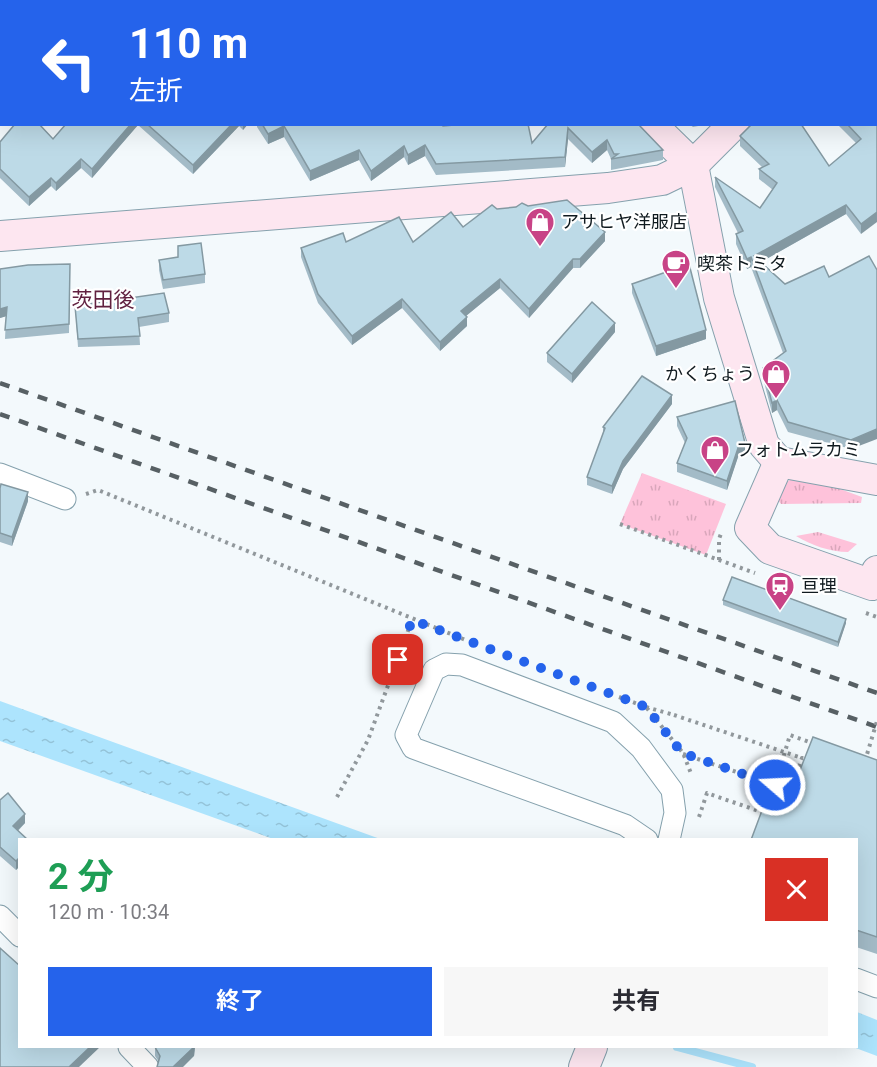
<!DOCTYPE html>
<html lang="ja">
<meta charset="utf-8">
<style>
:root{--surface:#fff;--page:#f7f7f7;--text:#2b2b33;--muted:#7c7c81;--accent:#2563eb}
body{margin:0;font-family:Roboto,"Noto Sans JP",sans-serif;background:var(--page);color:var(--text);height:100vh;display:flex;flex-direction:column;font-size:22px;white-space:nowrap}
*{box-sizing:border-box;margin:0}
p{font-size:20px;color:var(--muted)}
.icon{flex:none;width:33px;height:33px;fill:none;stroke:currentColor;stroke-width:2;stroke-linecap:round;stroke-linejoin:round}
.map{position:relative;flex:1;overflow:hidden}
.drawer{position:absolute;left:18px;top:838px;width:840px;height:210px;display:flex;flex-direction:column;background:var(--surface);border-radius:0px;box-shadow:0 6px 24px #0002}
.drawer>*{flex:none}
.hud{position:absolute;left:0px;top:0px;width:878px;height:126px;box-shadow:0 6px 24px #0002;background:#2563eb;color:#fff;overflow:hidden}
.pin{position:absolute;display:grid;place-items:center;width:51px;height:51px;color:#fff;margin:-26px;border-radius:12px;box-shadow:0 3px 9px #0006}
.me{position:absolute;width:66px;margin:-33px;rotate:289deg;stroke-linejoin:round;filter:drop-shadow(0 0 4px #0008)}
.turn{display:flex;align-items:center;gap:21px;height:126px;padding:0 30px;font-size:27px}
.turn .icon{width:78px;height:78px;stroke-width:2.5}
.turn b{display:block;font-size:42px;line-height:51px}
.round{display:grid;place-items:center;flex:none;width:63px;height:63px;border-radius:0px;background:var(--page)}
.overview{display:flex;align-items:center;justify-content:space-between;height:102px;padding:0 30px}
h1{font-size:36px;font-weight:700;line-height:45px;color:#1e9e55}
.button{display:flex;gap:12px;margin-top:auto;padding:12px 30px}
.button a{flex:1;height:69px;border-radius:0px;background:var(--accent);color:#fff;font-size:24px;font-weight:700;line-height:69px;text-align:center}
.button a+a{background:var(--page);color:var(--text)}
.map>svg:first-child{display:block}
.grass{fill:url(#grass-tufts)}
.water{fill:url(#water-ripples)}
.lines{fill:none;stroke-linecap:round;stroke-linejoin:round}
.stream{stroke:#ade4fd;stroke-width:8}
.street-casing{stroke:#85a1ad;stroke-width:23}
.secondary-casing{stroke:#85a1ad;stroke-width:32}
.path{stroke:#91989c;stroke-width:4;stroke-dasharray:3 4.5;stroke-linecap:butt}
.street{stroke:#fff;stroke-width:21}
.secondary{stroke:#fde6f0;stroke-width:30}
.rail{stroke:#576064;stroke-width:4.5;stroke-dasharray:10 10;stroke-linecap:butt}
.path-bridge{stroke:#91989c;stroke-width:4;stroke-dasharray:3 4.5;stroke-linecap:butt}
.wall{fill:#a3bbc7}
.shaded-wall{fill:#8499a2}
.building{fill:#bddae7;stroke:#8499a2;stroke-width:1.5}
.route{stroke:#2563eb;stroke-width:10;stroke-dasharray:0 18}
.labels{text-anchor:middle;stroke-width:4.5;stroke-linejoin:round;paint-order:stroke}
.poi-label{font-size:18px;fill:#101a1f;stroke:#fff;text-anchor:start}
.quarter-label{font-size:21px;fill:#612140;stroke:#fff}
</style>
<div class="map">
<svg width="877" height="1067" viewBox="0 0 877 1067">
<defs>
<pattern id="grass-tufts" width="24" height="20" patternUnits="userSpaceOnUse" patternTransform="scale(1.5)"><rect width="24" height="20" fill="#fec2da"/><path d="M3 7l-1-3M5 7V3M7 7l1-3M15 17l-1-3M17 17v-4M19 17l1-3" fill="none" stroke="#d9a6bb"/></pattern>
<pattern id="water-ripples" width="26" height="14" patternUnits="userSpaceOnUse" patternTransform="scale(1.5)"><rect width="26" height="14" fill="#ade4fd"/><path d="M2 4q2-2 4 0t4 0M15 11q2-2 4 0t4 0" fill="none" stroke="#94c3d8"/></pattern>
</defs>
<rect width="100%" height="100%" fill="#f3f9fc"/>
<!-- grass -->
<g class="grass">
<path d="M642,473L726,504L706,555L620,524Z"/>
<path d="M799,474L862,497L861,503L781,504L777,499L782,485Z"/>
<path d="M818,532L857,544L848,552C830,552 811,545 796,536Z"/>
</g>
<!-- water -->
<g class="water">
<path d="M0,702V701L383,840H276L0,741Z"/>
<path d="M857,1012L877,1020V1056L853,1047H856Z"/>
</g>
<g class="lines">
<!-- stream -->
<path class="stream" d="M677,1047L752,1067"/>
<!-- street casing -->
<g class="street-casing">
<g id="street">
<path d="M79,2L80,0"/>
<path d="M0,82L2,81"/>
<path d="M0,474L65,499"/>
<path d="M647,840L625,825L413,748L406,735L434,670L446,664L462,665L613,722L641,748L672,790L675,813L669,840"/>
<path d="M0,916L20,936"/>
<path d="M856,979L877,987"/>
<path d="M129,1047L148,1067"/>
</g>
</g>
<!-- secondary casing -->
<g class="secondary-casing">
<g id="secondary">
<path d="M521,0L523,2"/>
<path d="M856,2L858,0"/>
<path d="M651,124L693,165L719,298L764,445L779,462L877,480"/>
<path d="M0,236L608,188L662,180L693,165L734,124"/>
<path d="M779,462L750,528L770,549L872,585L877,571"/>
<path d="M584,1067L592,1047"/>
</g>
</g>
<!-- path -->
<g class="path">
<path d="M86,494L98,490L468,641"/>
<path d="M620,524L755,573"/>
<path d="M719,560V539L722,531"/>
<path d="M866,613L877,617"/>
<path d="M619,697L646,707L683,753L692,776"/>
<path d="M646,707L674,715"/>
<path d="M683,754L775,785L790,735L815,744"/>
<path d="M337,797L368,740L412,620"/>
<path d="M786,802L802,758L808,760"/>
<path d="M699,817L707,793L764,813"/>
</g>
<!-- street -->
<use href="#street" class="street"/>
<!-- secondary -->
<use href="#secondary" class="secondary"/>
<!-- rail -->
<g class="rail">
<path d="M0,383L877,693"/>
<path d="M0,414L877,727"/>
</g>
<!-- path-bridge -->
<g class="path-bridge">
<path d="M674,715L802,758"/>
<path d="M865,761L877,721"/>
</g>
</g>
<!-- wall -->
<g class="wall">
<path d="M66,124H248L243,130L239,126L193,174L138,125L92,178L81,168L56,191L51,186L29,206L0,178V142L53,139Z"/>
<path d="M257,124H442L443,126L532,143L548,124L663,150V160L611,170V159L607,150L592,163L568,139L565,167L436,175L425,156L408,165L404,157L371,181L359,160L310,181L284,137L268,144L257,127Z"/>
<path d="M689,124H709L693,127Z"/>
<path d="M837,124H876L861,234L846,214L761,262L785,284L829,277L869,256L851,449L788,432L777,410L772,413L763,378V368L783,353L751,267L747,269L736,244V234L738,233L715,187V177L760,208L773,190L759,179V169L762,167L740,146V136L829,166L856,143Z"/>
<path d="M497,209L605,241L580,268H573L529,318L500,288L466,316L467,326L440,351L402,308L352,345L318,303L301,257V248L346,242H413L463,227Z"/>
<path d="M159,260L205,274V283L163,289L159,270Z"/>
<path d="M70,264L69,333L5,339L6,316L0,318V269Z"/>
<path d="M632,284L706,339L656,356L632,293Z"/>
<path d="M75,306L169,313V322L139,327L140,345L78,347Z"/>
<path d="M615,332L572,383L547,362V353Z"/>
<path d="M672,404L623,469L612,494L587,485V477L603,434V427Z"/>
<path d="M677,417L745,452L739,454L727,490L677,472V463L685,443L677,426Z"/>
<path d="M0,488L28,501L12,546L0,542Z"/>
<path d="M723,600L846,623L838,647L723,605Z"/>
<path d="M877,760V954L856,947V840L789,798Z"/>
<path d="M0,800L25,823L18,831L20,840V870L18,868L16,870L0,856Z"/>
<path d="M155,1047H195L194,1056L159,1062L155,1056Z"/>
</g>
<!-- shaded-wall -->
<g class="shaded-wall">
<path d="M34,0H43L42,2H32Z"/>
<path d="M585,0H593L592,2H584Z"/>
<path d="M2,31V40L0,41V32Z"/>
<path d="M131,124L138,125L92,178V169Z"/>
<path d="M232,124H239V126L193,174V165Z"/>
<path d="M243,124H248L243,130Z"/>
<path d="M284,126V137L268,144V134Z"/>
<path d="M568,128V139L565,167V157Z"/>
<path d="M607,140V150L592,163V152Z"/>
<path d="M425,145V156L408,165V155Z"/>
<path d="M404,146V157L371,181V171Z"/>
<path d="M359,150V160L310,181V171Z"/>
<path d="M81,159V168L56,191V183Z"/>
<path d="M51,178V186L29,206V197Z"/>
<path d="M846,205V214L754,266V256Z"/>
<path d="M877,212V222L861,234V224Z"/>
<path d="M605,232V241L580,268V259Z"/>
<path d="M751,257V267L747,269V259Z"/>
<path d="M573,259V268L529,318V309Z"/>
<path d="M500,279V288L461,320V311Z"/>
<path d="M402,299V308L352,345V336Z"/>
<path d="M7,307V316L0,318V309Z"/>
<path d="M467,317V326L440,351V342Z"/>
<path d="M615,323V332L572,383V374Z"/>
<path d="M706,330V339L656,356V346Z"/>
<path d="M672,395V404L623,469L612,494V486L623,461Z"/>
<path d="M777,400V410L772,413V403Z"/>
<path d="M877,429V439L851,449V440Z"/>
<path d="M745,443V452L739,454L727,490V481L739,445Z"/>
<path d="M28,492V501L12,546V537Z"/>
<path d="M846,619V623L838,647V642Z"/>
<path d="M25,814V823L13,835V826Z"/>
<path d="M18,859V868L16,870V861Z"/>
<path d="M90,1047H100L79,1067H69Z"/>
<path d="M190,1047H195L194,1056L183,1067H173Z"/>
</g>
<!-- building -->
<g class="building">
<path d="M0,0H34L32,2H2V31L0,32Z"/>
<path d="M306,0H317L319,2H305Z"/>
<path d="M394,0H508L509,2H392Z"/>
<path d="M547,0H585L584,2H546Z"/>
<path d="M637,0H653L655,2H635Z"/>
<path d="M877,82V212L861,224L846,205L754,256L785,284L824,266L829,277L869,256L877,270V429L851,440L788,422L777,400L772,403L763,368L786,351L751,257L747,259L736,234L743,231L715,177L760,208L777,183L759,169L769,164L740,136L752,124H801L829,166L861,139L847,124H876V83Z"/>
<path d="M15,124H39L53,139L66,124H131L92,169L81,159L56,183L51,178L29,197L0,169V142Z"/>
<path d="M147,124H232L193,165Z"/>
<path d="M262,124H442L443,126L466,124H528L532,143L548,124H638L663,150L611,159L618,154H614L607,140L592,152L568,128L565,157L436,164L425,145L408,155L404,146L371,171L359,150L310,171L284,126L268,134Z"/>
<path d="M567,200L605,232L580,259H573L529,309L500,279L461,311L467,317L440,342L402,299L352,336L318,294L301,248L343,233L346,242L399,217L413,242L451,212L463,227L492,205L497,209L516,207L522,203L528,206Z"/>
<path d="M201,243L205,274L163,280L159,260L178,257V246Z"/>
<path d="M70,264L69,324L5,330L7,307L0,309V269L28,265Z"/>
<path d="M689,264L706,330L656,346L632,284Z"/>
<path d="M164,293L169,313L138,318L140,336L78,339L75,306Z"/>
<path d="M592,302L615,323L572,374L547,353Z"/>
<path d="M642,376L672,395L623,461L612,486L587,477L605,428L603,427Z"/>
<path d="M735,401L745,443L739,445L727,481L677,463L687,438L677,417Z"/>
<path d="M1,484L28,492L12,537L0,533V488Z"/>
<path d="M732,577L846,619L838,642L723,600Z"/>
<path d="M813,737L877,760V937L856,930V840H751L770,789L789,798Z"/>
<path d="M8,793L25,814L13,826L28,840H20V861L18,859L16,861L0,847V800Z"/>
<path d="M0,948L20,966V1047H90L69,1067H0Z"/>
<path d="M155,1047H194L173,1067H157L160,1056Z"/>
</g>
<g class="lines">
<!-- route -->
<path class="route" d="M398,660L412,620L646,707L682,753L775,785"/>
</g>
<!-- icons -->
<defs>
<g id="shop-pin" transform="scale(1.5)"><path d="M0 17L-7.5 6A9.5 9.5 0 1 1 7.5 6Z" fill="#c84386" stroke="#fff"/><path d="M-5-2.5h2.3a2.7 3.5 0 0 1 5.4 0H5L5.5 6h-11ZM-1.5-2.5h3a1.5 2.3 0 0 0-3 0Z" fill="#fff"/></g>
<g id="cafe-pin" transform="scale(1.5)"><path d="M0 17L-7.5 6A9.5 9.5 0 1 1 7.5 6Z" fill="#c84386" stroke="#fff"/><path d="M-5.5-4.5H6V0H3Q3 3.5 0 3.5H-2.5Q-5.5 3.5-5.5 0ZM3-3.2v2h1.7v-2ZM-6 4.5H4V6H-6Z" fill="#fff"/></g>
<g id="station-pin" transform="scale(1.5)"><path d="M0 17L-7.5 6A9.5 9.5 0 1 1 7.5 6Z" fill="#c84386" stroke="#fff"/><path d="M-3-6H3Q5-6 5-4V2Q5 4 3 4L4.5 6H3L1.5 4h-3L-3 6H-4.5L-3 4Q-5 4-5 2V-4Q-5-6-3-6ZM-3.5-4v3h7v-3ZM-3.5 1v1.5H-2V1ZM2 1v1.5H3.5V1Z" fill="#fff"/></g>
</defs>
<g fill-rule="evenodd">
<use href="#shop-pin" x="540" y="222"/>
<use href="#cafe-pin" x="676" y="264"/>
<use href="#shop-pin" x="776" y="374"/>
<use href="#shop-pin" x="715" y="450"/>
<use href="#station-pin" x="780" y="586"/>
</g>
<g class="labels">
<!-- poi labels -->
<g class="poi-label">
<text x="561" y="228">アサヒヤ洋服店</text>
<text x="697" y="270">喫茶トミタ</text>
<text x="755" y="380" text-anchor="end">かくちょう</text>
<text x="736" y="456">フォトムラカミ</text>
<text x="801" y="592">亘理</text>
</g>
<!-- quarter labels -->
<g class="quarter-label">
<text x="103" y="307">茨田後</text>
</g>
</g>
</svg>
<div class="pin" style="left:398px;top:660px;background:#d93025"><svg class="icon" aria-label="arrive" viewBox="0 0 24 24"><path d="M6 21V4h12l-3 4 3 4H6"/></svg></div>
<svg class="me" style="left:775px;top:785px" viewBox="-20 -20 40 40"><circle r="17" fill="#2563eb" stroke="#fff" stroke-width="3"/><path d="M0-11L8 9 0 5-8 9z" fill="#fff"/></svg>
<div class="hud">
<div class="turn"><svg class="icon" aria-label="left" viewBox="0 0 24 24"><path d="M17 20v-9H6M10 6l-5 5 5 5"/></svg><div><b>110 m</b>左折</div></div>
</div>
<section class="drawer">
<div class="overview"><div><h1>2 分</h1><p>120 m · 10:34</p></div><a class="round" style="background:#d93025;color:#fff"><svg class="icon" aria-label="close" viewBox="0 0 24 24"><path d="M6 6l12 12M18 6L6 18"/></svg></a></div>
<div class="button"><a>終了</a><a>共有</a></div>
</section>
</div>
